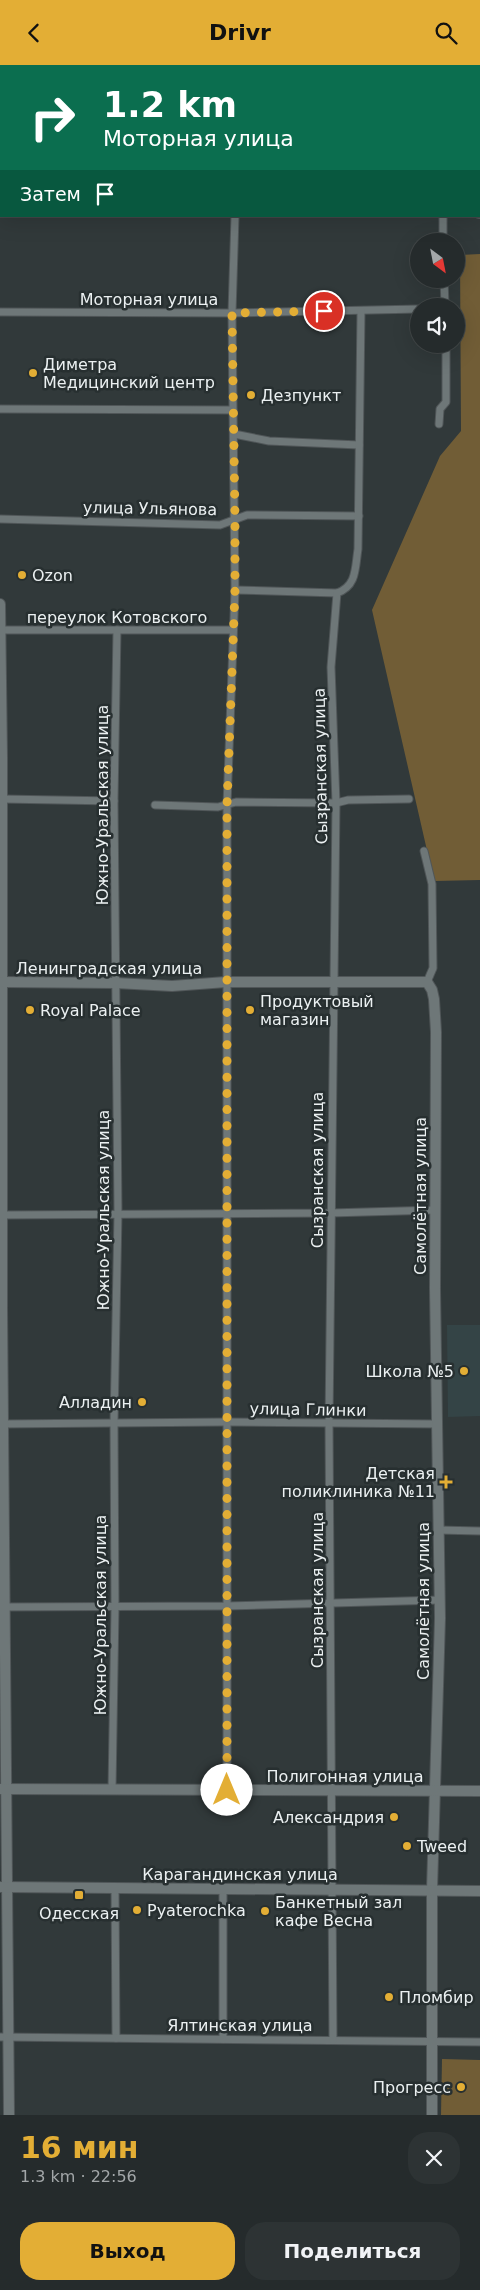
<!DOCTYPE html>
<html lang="ru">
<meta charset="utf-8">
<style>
:root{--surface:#252b2c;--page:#2d3334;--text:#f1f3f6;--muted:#a3a7a9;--line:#424748;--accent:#e3ae35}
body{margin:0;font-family:"DejaVu Sans",sans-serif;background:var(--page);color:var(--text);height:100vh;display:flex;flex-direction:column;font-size:19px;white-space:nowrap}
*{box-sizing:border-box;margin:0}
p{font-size:16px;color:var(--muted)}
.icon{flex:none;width:28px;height:28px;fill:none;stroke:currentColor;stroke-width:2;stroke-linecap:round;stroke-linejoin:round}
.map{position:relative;height:2050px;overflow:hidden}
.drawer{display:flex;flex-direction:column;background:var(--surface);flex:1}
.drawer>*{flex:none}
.hud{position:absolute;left:0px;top:0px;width:480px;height:152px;box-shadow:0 5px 20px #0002,0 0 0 1px var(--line);background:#0b6e4f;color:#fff;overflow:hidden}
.needle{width:32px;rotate:148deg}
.buttons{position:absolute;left:410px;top:168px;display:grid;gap:10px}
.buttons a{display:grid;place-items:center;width:55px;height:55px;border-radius:50%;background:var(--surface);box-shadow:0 5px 20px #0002,0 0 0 1px var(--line);font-size:25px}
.pin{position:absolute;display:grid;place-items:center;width:42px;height:42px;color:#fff;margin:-21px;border:2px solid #fff;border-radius:50%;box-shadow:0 1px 5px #0007}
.me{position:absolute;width:55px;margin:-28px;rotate:0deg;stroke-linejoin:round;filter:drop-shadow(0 0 4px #0008)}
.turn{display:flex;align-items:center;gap:18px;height:105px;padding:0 20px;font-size:22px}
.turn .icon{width:65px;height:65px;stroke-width:2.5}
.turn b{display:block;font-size:35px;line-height:42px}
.then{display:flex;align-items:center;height:48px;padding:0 20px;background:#0003;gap:10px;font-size:19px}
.round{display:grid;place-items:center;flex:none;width:52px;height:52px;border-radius:20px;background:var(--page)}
.head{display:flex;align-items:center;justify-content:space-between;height:85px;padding:0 20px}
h1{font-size:30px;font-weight:800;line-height:38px;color:var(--accent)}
.cta{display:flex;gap:10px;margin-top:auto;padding:10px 20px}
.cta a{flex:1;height:58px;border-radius:20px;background:var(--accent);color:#111;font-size:20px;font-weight:800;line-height:58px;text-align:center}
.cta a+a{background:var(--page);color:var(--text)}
header{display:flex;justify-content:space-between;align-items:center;height:65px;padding:0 20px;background:var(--accent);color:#111;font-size:22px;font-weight:800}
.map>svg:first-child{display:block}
.built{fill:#344446}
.green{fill:#715d36}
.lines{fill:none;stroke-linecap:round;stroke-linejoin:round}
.street-casing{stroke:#505658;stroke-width:9}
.secondary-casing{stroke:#505658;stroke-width:12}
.street{stroke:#6e7778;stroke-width:7}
.secondary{stroke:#6e7778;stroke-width:10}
.route{stroke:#e3ae35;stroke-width:9;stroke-dasharray:0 16.2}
.poi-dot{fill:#e3ae35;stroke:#272f30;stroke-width:2}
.labels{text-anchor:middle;stroke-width:5;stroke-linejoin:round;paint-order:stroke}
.street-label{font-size:16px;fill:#ebf0f1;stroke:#272f30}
.poi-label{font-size:16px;fill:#ebf0f1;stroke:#272f30;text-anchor:start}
</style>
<header><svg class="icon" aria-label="back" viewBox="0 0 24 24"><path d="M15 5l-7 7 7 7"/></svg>Drivr<svg class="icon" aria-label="search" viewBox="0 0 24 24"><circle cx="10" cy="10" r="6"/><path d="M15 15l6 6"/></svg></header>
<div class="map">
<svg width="480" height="2050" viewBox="0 0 480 2050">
<rect width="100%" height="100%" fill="#31393a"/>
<!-- built -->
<path class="built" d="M447,1260H480V1351L448,1352Z"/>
<!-- green -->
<g class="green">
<path d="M480,189V815L434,816L372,545L440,391L461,366L460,190Z"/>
<path d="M442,1994L480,1995V2050H441Z"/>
</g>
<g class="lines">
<!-- street casing -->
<g class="street-casing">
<g id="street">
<path d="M445,1V0"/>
<path d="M479,45H480"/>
<path d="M443,151V176"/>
<path d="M444,214L445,241"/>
<path d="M431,241L445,236"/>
<path d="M0,247L232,248L419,244"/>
<path d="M0,344L233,345"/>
<path d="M439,359L440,344L446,337V279"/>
<path d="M234,369L269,376L359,380"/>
<path d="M0,454L220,460L247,450L359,451"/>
<path d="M235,525L337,528"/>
<path d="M1,565H233"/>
<path d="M2,734L114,736"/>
<path d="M155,740L218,742L236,737L336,738L348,735L409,734"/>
<path d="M424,786L432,819L433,903L427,917"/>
<path d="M2,1150L330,1148L436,1145"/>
<path d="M0,1359L226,1357L436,1359"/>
<path d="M438,1465L480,1466"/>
<path d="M0,1542L226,1541L440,1535"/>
<path d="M112,1725L115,1543L114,1358L118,1148L114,736L117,565"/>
<path d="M227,1725V740L235,525L232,248L235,151"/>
<path d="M115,1823L116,1973"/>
<path d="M223,1824V1974"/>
<path d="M0,1972L480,1977"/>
<path d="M333,1975L329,1358L336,738L331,602L337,528C357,521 355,503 358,484L361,246"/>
</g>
</g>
<!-- secondary casing -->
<g class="secondary-casing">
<g id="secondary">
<path d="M305,1L306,0"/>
<path d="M0,31H1"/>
<path d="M0,145H1"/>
<path d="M479,148H480"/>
<path d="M0,539L2,692V1242L9,2050"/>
<path d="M3,917L116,918L172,921L226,917H427L432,925L434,934L436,967L435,1224L440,1553L432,1825V2050"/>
<path d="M1,1724L480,1726"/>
<path d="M1,1822L480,1826"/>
</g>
</g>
<!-- street -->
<use href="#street" class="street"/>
<!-- secondary -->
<use href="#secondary" class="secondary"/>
</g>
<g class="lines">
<!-- route -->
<path class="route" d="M227,1725V740L235,525V454L232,248L324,246"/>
</g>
<!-- markers -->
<g class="poi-dot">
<circle cx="33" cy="308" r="5"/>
<circle cx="251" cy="330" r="5"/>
<circle cx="22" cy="510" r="5"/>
<circle cx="30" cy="945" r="5"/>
<circle cx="250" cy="945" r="5"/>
<circle cx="464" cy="1306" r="5"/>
<circle cx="142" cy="1337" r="5"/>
<path d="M443.5 1409.5h5v5h5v5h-5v5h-5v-5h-5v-5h5z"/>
<circle cx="394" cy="1752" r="5"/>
<circle cx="407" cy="1781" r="5"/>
<rect x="74" y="1825" width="10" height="10" rx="2.5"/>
<circle cx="137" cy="1845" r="5"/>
<circle cx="265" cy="1846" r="5"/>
<circle cx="389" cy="1932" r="5"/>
<circle cx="461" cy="2022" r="5"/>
</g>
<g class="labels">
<!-- street labels -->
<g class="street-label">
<text x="149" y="240">Моторная улица</text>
<text transform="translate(150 443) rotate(1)" y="6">улица Ульянова</text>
<text x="117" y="558">переулок Котовского</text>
<text transform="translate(320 701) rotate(-91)" y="6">Сызранская улица</text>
<text transform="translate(102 740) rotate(-90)" y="6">Южно-Уральская улица</text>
<text x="109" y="909">Ленинградская улица</text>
<text transform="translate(317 1105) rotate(-90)" y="6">Сызранская улица</text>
<text transform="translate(420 1131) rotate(-90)" y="6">Самолётная улица</text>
<text transform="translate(103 1145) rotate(-90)" y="6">Южно-Уральская улица</text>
<text transform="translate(308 1344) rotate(1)" y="6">улица Глинки</text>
<text transform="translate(317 1525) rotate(-90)" y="6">Сызранская улица</text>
<text transform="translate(423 1536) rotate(-90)" y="6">Самолётная улица</text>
<text transform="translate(100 1550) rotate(-90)" y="6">Южно-Уральская улица</text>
<text x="345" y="1717">Полигонная улица</text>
<text x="240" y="1815">Карагандинская улица</text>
<text x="240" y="1966">Ялтинская улица</text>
</g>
<!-- poi labels -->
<g class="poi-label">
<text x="43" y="305">Диметра<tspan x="43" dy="18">Медицинский центр</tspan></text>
<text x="261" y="336">Дезпункт</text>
<text x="32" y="516">Ozon</text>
<text x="260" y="942">Продуктовый<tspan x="260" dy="18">магазин</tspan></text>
<text x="40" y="951">Royal Palace</text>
<text x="454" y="1312" text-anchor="end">Школа №5</text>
<text x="132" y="1343" text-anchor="end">Алладин</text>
<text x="435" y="1414" text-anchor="end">Детская<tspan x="435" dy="18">поликлиника №11</tspan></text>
<text x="384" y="1758" text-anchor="end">Александрия</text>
<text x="417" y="1787">Tweed</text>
<text x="275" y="1843">Банкетный зал<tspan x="275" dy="18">кафе Весна</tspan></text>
<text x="147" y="1851">Pyaterochka</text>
<text x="79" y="1854" text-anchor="middle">Одесская</text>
<text x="399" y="1938">Пломбир</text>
<text x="451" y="2028" text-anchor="end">Прогресс</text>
</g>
</g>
</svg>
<div class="buttons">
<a><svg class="needle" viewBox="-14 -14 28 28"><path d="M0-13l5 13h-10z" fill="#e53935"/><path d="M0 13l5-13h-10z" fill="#a3a7a9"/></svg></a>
<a><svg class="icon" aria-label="sound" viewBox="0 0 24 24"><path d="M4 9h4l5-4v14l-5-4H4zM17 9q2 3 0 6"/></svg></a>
</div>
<div class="pin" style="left:324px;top:246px;background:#d93025"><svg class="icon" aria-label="arrive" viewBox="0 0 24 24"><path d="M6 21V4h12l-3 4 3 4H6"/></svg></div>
<svg class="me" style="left:227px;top:1725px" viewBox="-20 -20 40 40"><circle r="19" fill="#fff"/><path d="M0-13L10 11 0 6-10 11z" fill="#e3ae35"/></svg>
<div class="hud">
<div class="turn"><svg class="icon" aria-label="right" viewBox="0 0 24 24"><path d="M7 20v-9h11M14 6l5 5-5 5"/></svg><div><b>1.2 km</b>Моторная улица</div></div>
<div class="then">Затем<svg class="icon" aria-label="arrive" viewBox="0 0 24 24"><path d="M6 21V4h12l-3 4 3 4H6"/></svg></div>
</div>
</div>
<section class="drawer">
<div class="head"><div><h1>16 мин</h1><p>1.3 km · 22:56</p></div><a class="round"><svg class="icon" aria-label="close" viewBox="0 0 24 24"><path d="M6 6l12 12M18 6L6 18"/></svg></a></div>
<div class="cta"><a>Выход</a><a>Поделиться</a></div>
</section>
